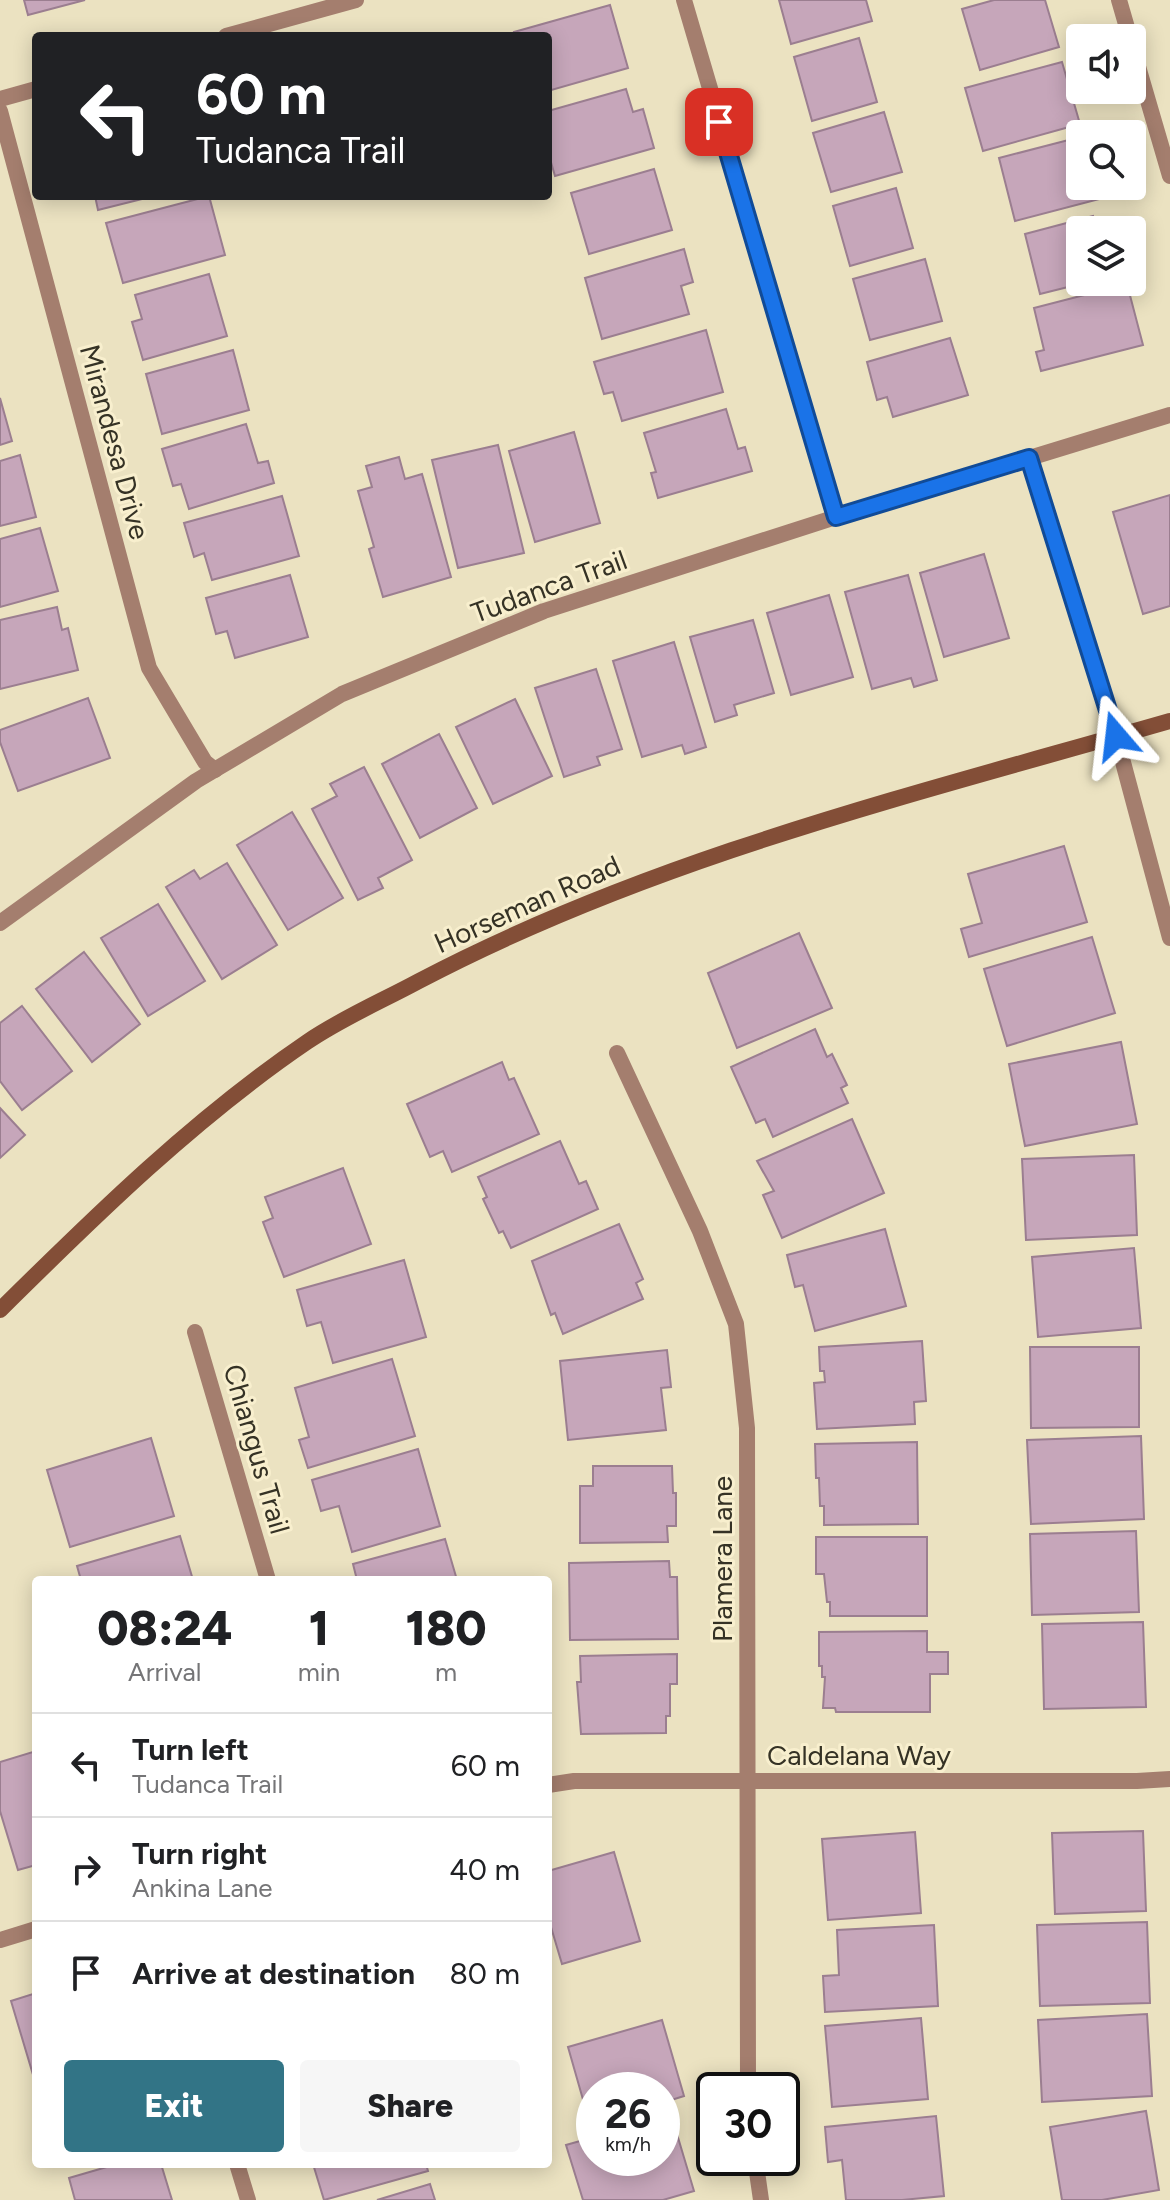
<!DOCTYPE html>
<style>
:root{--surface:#fff;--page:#f6f6f6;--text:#202124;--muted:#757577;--line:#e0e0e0;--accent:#327486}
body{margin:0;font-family:Figtree,sans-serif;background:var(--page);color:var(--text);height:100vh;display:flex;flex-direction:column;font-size:30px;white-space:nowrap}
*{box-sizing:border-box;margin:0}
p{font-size:26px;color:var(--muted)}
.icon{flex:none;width:44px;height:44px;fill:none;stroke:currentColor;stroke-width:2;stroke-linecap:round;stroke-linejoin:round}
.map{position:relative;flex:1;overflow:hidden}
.panel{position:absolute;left:32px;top:1576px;width:520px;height:592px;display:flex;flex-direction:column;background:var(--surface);border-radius:8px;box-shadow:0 4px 20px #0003}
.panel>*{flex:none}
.banner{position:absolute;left:32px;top:32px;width:520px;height:168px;border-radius:8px;box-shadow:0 4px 20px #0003;background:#202124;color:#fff;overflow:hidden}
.controls{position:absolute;left:1066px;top:24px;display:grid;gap:16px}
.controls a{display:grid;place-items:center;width:80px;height:80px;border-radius:8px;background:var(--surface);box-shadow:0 4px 20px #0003;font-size:40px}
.speed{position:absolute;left:576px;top:2072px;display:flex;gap:16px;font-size:40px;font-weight:700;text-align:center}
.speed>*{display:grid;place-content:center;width:104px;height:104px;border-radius:50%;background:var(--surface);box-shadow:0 4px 20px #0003;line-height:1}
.speed small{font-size:20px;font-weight:400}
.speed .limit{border:4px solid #111;border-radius:12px;background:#fff;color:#111}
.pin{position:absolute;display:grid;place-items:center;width:68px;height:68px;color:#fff;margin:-34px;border-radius:16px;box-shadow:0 4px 12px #0006}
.me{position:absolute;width:88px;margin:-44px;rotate:343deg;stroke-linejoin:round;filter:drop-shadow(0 0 6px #0008)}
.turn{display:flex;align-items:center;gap:28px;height:168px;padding:0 32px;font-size:36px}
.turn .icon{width:104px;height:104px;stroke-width:2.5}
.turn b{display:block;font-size:56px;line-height:68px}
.eta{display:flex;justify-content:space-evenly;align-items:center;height:136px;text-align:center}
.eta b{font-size:48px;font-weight:800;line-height:56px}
.button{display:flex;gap:16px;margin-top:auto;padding:16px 32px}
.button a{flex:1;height:92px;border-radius:8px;background:var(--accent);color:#fff;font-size:32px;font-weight:800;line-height:92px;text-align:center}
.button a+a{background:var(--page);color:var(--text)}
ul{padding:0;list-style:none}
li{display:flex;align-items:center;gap:24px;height:104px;padding:0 32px;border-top:2px solid var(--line)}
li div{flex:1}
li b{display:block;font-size:30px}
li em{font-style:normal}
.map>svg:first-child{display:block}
.building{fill:#c6a6ba;stroke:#9b7e90;stroke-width:2}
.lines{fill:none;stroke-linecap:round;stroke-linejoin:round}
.street{stroke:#a47e6e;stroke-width:16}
.secondary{stroke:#834e37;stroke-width:16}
.route-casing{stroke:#114b97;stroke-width:20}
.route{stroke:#1a73e8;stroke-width:14}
.labels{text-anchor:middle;stroke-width:6;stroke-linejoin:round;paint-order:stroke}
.street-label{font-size:28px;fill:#353225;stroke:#f8efce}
</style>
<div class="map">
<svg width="1170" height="2200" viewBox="0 0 1170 2200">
<rect width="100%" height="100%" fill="#ebe2c1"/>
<!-- building -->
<g class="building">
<path d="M24,0H85L28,15Z"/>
<path d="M779,0H866L872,21L791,44Z"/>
<path d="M994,0H1045L1059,47L980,70L962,9Z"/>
<path d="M610,5L628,68L548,91V36H515L514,32Z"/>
<path d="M859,38L877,102L812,121L794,57Z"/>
<path d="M1062,62L1080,124L983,151L965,88Z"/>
<path d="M626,89L633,112L643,109L654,148L555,176L548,152V111Z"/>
<path d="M884,112L902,172L831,192L813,133Z"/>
<path d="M1080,137V186H1100L1103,198L1015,221L999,158Z"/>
<path d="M654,169L672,230L589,254L571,193Z"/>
<path d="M896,188L913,248L850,266L833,206Z"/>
<path d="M95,196H154L98,210Z"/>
<path d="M209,196L225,255L123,283L106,223Z"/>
<path d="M1093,216L1096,230H1080V282H1088L1040,294L1025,234Z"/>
<path d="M684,249L693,282L681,286L689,314L602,339L585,278Z"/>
<path d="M925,259L942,321L870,340L853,279Z"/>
<path d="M209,274L227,336L143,360L132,322L142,319L135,295Z"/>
<path d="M1127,284L1143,345L1041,371L1036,352L1044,350L1034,308Z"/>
<path d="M706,330L723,392L622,421L613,392L604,394L594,362Z"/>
<path d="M950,338L968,395L893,417L887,397L877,400L867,362Z"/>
<path d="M233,350L249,410L162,434L146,374Z"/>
<path d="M0,398L12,441L0,445Z"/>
<path d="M726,409L738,449L745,447L752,471L658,498L651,473L656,472L644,433Z"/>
<path d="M246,424L258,463L268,461L274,483L189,509L181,484L173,486L162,449Z"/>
<path d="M574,432L600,523L535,542L509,451Z"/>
<path d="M498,445L524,553L458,568L432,460Z"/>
<path d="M20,455L36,517L0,526V461Z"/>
<path d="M399,457L405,479L422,474L451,577L383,597L369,549L374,547L358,491L372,487L366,466Z"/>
<path d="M1170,495V606L1143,614L1113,512Z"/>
<path d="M282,496L299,556L212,580L204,553L194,557L184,523Z"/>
<path d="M40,528L58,591L0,607V539Z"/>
<path d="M984,554L1009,638L944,657L920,573Z"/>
<path d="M290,575L308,637L235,658L227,631L216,634L206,598Z"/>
<path d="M908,575L937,680L914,687L911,678L872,689L845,592Z"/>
<path d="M829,595L853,677L791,695L767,613Z"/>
<path d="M57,607L62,630L68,628L78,670L0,689V620Z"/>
<path d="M753,620L774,693L734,705L737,715L715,722L690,637Z"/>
<path d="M674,642L706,747L685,754L682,745L642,757L613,661Z"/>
<path d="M596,669L622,749L597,757L600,765L564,777L535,688Z"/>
<path d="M88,698L110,758L18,791L0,742V730Z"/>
<path d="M515,699L552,776L493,804L456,727Z"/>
<path d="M439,734L477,808L420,838L382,764Z"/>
<path d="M364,767L412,860L378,878L383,888L358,900L312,809L337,796L330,784Z"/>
<path d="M292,812L343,898L288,930L237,845Z"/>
<path d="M1064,846L1087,922L969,957L961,929L982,923L968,874Z"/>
<path d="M227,863L277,945L222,979L166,887L194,870L200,879Z"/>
<path d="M158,904L205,981L148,1016L101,938Z"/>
<path d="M799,933L832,1008L737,1048L708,973Z"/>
<path d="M1092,937L1115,1013L1007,1046L984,969Z"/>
<path d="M84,952L140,1024L92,1062L36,989Z"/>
<path d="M22,1006L72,1071L22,1110L0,1081V1023Z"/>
<path d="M815,1029L827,1057L832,1054L847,1085L841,1088L848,1103L773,1137L765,1119L756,1123L731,1067Z"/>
<path d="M1121,1042L1137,1124L1025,1146L1009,1064Z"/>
<path d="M502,1062L509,1080L514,1078L539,1134L452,1172L443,1151L430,1157L407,1104Z"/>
<path d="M0,1108L25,1135L0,1158Z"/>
<path d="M852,1119L884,1193L782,1238L763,1195L774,1191L757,1161Z"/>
<path d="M560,1141L579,1184L586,1181L598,1209L511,1248L503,1231L499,1233L483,1199L487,1197L478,1177Z"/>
<path d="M1134,1155L1137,1235L1026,1240L1022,1159Z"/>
<path d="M343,1168L371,1244L284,1277L263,1222L273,1218L265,1197Z"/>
<path d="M619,1224L643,1279L636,1283L643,1299L563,1334L555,1313L551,1315L532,1261Z"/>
<path d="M885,1229L906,1306L815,1331L803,1285L795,1287L787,1255Z"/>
<path d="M1134,1248L1141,1328L1038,1337L1032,1257Z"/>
<path d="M404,1260L426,1337L333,1363L321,1322L307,1326L297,1290Z"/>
<path d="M922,1341L926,1401L914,1402L915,1424L817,1429L814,1383L825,1382L824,1371H820L819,1347Z"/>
<path d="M1030,1347H1139V1427L1031,1428Z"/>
<path d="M667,1350L671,1387L661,1388L666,1430L568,1440L560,1361Z"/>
<path d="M392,1359L415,1436L308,1468L299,1440L309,1437L295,1388Z"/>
<path d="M1141,1436L1144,1519L1031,1524L1027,1440Z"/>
<path d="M151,1438L174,1516L70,1547L47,1470Z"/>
<path d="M917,1442L918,1524L824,1525V1506H820L819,1478H816L815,1444Z"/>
<path d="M418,1449L440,1526L352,1552L339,1506L321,1511L312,1480Z"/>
<path d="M593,1466H672L673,1493H676V1526H667L668,1542L580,1543V1486H593Z"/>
<path d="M1136,1531L1139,1612L1032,1615L1030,1534Z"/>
<path d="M180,1536L193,1580H81L77,1566Z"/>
<path d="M816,1537H927V1616H830V1602H827L824,1574H816Z"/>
<path d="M445,1539L457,1580H357L353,1564Z"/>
<path d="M669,1561L670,1577H677L678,1639L570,1640L569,1563Z"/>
<path d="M1143,1622L1146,1707L1044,1709L1042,1624Z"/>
<path d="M927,1631V1652H948V1674H930V1712H836L835,1708H823L825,1677H822V1666H819V1632Z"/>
<path d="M677,1654V1684H670V1716H666V1733L581,1734L577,1682H581L580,1656Z"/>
<path d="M36,1751V1865L18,1870L0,1811V1762Z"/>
<path d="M1143,1831L1146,1911L1055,1914L1052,1833Z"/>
<path d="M915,1832L921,1913L828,1920L822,1839Z"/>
<path d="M614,1852L640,1941L562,1964L548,1917V1871Z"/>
<path d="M1147,1922L1150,2003L1040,2006L1037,1925Z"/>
<path d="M934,1925L938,2006L825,2012L823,1976L839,1975L837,1930Z"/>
<path d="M36,1993V2077L34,2078L11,2001Z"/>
<path d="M1147,2014L1152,2096L1042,2102L1038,2020Z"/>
<path d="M921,2018L928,2099L832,2107L825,2026Z"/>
<path d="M662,2020L684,2096L662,2103V2090H594V2122L590,2124L568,2047Z"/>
<path d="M1146,2111L1159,2190L1102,2200H1062L1050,2127Z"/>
<path d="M671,2114L694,2191L663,2200H583L566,2145L594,2137V2158H662V2116Z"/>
<path d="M936,2116L944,2196L902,2200H846L842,2160L828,2162L825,2127Z"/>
<path d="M117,2164H161L172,2200H75L69,2178Z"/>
<path d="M313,2164H426L428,2171L324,2200Z"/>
<path d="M430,2184L435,2200H377Z"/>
</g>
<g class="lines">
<!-- street -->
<g class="street">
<path d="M684,0L836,517"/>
<path d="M1119,0L1130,38"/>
<path d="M226,36L356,0"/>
<path d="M1132,46L1170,176"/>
<path d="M0,99L36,89"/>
<path d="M0,111L149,668L205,762L215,770"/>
<path d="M1029,458L1116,736L1170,938"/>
<path d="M0,923L196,781L342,694L544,611L836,517L1170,415"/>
<path d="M617,1053L700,1231L736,1324L747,1428L748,2090"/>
<path d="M195,1332L268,1580"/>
<path d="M548,1785L574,1781H1137L1170,1779"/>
<path d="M0,1940L36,1929"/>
<path d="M755,2158L761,2200"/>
<path d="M237,2164L248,2200"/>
</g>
<!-- secondary -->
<path class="secondary" d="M0,1310C96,1215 195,1118 307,1042C342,1018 382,1001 419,981C655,857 916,794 1170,721"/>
</g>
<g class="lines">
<!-- route casing -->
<g class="route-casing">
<path id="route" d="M719,122L836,517L1029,458L1116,736"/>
</g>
<!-- route -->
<use href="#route" class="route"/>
</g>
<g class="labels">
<!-- street labels -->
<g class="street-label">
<text transform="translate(115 442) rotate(75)" y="10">Mirandesa Drive</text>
<text transform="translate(549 586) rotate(-20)" y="10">Tudanca Trail</text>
<text transform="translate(527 904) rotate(-24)" y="10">Horseman Road</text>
<text transform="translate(257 1449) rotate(74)" y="10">Chiangus Trail</text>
<text transform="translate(722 1559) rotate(-90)" y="10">Plamera Lane</text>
<text x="859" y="1765">Caldelana Way</text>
</g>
</g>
</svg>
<div class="controls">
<a><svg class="icon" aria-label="sound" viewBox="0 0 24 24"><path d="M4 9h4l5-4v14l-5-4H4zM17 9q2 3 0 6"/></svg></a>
<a><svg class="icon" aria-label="search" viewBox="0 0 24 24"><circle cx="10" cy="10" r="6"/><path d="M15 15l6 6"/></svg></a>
<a><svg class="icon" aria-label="layers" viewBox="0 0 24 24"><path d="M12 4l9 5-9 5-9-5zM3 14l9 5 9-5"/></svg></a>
</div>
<div class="speed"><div>26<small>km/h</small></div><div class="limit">30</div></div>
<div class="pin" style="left:719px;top:122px;background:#d93025"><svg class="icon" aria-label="arrive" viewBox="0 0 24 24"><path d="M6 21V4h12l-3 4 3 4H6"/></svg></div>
<svg class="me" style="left:1116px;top:736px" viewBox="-20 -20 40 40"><path d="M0-17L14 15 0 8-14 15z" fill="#1a73e8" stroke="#fff" stroke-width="4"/></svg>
<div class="banner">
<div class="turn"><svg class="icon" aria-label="left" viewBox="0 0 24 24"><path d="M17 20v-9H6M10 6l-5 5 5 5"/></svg><div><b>60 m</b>Tudanca Trail</div></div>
</div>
<section class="panel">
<div class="eta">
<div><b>08:24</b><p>Arrival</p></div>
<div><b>1</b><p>min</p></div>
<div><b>180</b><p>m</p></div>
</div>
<ul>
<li><svg class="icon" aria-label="left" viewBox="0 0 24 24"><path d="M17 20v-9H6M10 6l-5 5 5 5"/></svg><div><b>Turn left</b><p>Tudanca Trail</p></div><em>60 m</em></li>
<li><svg class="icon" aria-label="right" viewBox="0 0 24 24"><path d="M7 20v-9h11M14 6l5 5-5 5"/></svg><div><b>Turn right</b><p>Ankina Lane</p></div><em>40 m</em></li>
<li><svg class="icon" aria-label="arrive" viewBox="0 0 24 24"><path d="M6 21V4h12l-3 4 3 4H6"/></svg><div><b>Arrive at destination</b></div><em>80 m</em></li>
</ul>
<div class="button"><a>Exit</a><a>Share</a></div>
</section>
</div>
